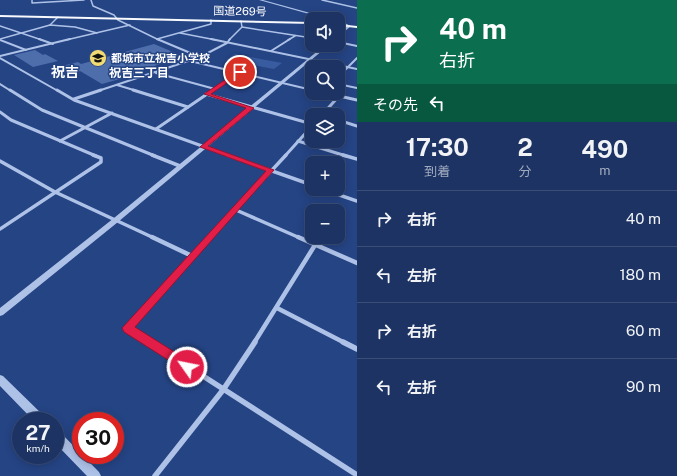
<!DOCTYPE html>
<html lang="ja">
<meta charset="utf-8">
<style>
:root{--surface:#1c3363;--page:#253b69;--text:#f1f3f6;--muted:#a0aabe;--line:#3a4e78}
body{margin:0;font-family:"Public Sans","Noto Sans JP",sans-serif;background:var(--page);color:var(--text);height:100vh;display:flex;flex-direction:column;font-size:15px;white-space:nowrap}
*{box-sizing:border-box;margin:0}
p{font-size:13px;color:var(--muted)}
.icon{flex:none;width:22px;height:22px;fill:none;stroke:currentColor;stroke-width:2;stroke-linecap:round;stroke-linejoin:round}
.map{position:relative;flex:1;overflow:hidden}
.drawer{display:flex;flex-direction:column;background:var(--surface);width:320px}
.drawer>*{flex:none}
.guide{background:#0b6e4f;color:#fff;overflow:hidden}
.fabs{position:absolute;left:305px;top:12px;display:grid;gap:8px}
.fabs a{display:grid;place-items:center;width:40px;height:40px;border-radius:8px;background:var(--surface);box-shadow:0 2px 10px #0003,0 0 0 1px var(--line);font-size:20px}
.speed{position:absolute;left:12px;top:412px;display:flex;gap:8px;font-size:20px;font-weight:700;text-align:center}
.speed>*{display:grid;place-content:center;width:52px;height:52px;border-radius:50%;background:var(--surface);box-shadow:0 2px 10px #0003,0 0 0 1px var(--line);line-height:1}
.speed small{font-size:10px;font-weight:400}
.speed .limit{border:6px solid #d22;background:#fff;color:#111}
.pin{position:absolute;display:grid;place-items:center;width:34px;height:34px;color:#fff;margin:-17px;border:2px solid #fff;border-radius:50%;box-shadow:0 1px 4px #0007}
.me{position:absolute;width:44px;margin:-22px;rotate:303deg;stroke-linejoin:round;filter:drop-shadow(0 0 3px #0008)}
.turn{display:flex;align-items:center;gap:14px;height:84px;padding:0 16px;font-size:18px}
.turn .icon{width:52px;height:52px;stroke-width:2.5}
.turn b{display:block;font-size:28px;line-height:34px}
.then{display:flex;align-items:center;height:38px;padding:0 16px;background:#0003;gap:8px;font-size:15px}
.eta{display:flex;justify-content:space-evenly;align-items:center;height:68px;text-align:center}
.eta b{font-size:24px;font-weight:700;line-height:28px}
ul{padding:0;list-style:none}
li{display:flex;align-items:center;gap:12px;height:56px;padding:0 16px;border-top:1px solid var(--line)}
li div{flex:1}
li b{display:block;font-size:15px}
li em{font-style:normal}
main{display:flex;flex:1;min-height:0}
.map>svg:first-child{display:block}
.green{fill:#395ca0}
.building{fill:#4d6dab}
.lines{fill:none;stroke-linecap:round;stroke-linejoin:round}
.minor-far5{stroke:#aec2e8;stroke-width:1.5}
.minor-far4{stroke:#aec2e8;stroke-width:2}
.minor-far3{stroke:#aec2e8;stroke-width:3}
.minor-far2{stroke:#aec2e8;stroke-width:3.5}
.minor-far1{stroke:#aec2e8;stroke-width:4.5}
.minor{stroke:#aec2e8;stroke-width:5.5}
.tertiary{fill:#aec2e8;fill-rule:evenodd}
.trunk{fill:#f8fafe;fill-rule:evenodd}
.route{fill:#e11d48;stroke:#92132f}
.labels{text-anchor:middle;stroke-width:3;stroke-linejoin:round;paint-order:stroke}
.far-street-label{font-size:11px;fill:#fff;stroke:#254484}
.far-poi-label{font-size:11px;font-weight:bold;fill:#fff;stroke:#254484;text-anchor:start}
.far-neighbourhood-label{font-size:12px;font-weight:bold;fill:#fff;stroke:#254484}
.far-district-label{font-size:14px;font-weight:bold;fill:#fff;stroke:#254484}
</style>
<main>
<div class="map">
<svg width="357" height="476" viewBox="0 0 357 476">
<rect width="100%" height="100%" fill="#254484"/>
<!-- green -->
<path class="green" d="M235,54L282,63L274,69L226,60Z"/>
<!-- building -->
<g class="building">
<path d="M154,44L185,57L133,72L137,74L102,84L80,71L71,74L58,67L78,62L81,64Z"/>
<path d="M35,50L43,55L45,54L58,61L33,67L14,55Z"/>
</g>
<g class="lines">
<!-- minor-far5 -->
<g class="minor-far5">
<path d="M32,0V3L84,0"/>
<path d="M91,0L93,6L114,15L118,20L159,40"/>
<path d="M322,0L357,8"/>
<path d="M50,25L58,17"/>
<path d="M0,26L42,40"/>
<path d="M242,27L312,38"/>
<path d="M180,33L216,40"/>
<path d="M0,39L50,25L75,27L97,33"/>
<path d="M157,39L211,24V20"/>
<path d="M66,40L130,25"/>
<path d="M229,40L242,27L241,21"/>
<path d="M288,40L295,36"/>
</g>
<!-- minor-far4 -->
<g class="minor-far4">
<path d="M39,39L53,44"/>
<path d="M157,39L200,57"/>
<path d="M211,39L357,69"/>
<path d="M0,40L26,50"/>
<path d="M338,42L357,46"/>
<path d="M271,51L290,39"/>
<path d="M0,56L70,39"/>
<path d="M0,58L58,91"/>
<path d="M190,61L312,90"/>
<path d="M156,73L215,89"/>
<path d="M338,77L357,58"/>
<path d="M0,84L11,91"/>
<path d="M338,84L357,88"/>
<path d="M117,85L137,91"/>
<path d="M98,91L200,57L227,43L230,39"/>
<path d="M212,91L240,72"/>
</g>
<!-- minor-far3 -->
<g class="minor-far3">
<path d="M10,90L42,110L155,156"/>
<path d="M57,90L74,100L230,156"/>
<path d="M133,90L188,107"/>
<path d="M326,93L357,100"/>
<path d="M206,94L312,124"/>
<path d="M74,99L101,90"/>
<path d="M0,112L11,120L96,156"/>
<path d="M322,115L339,96"/>
<path d="M338,120L357,126"/>
<path d="M156,129L213,90"/>
<path d="M60,141L112,113"/>
<path d="M298,141L346,156"/>
<path d="M285,156L312,126"/>
</g>
<!-- minor-far2 -->
<g class="minor-far2">
<path d="M152,155L180,166"/>
<path d="M227,155L312,185"/>
<path d="M343,155L357,159"/>
<path d="M0,161L55,192L154,238"/>
<path d="M322,189L357,201"/>
<path d="M236,210L300,238"/>
<path d="M0,229L101,162V158L93,155"/>
<path d="M209,238L286,155"/>
</g>
<!-- minor-far1 -->
<g class="minor-far1">
<path d="M152,237L192,256"/>
<path d="M298,237L357,263"/>
<path d="M277,308L345,343"/>
<path d="M151,343L128,328L210,237"/>
<path d="M254,343L315,245"/>
</g>
<!-- minor -->
<g class="minor">
<path d="M150,342L357,475"/>
<path d="M343,342L357,349"/>
<path d="M155,476L223,390L255,342"/>
</g>
<!-- tertiary -->
<g class="tertiary">
<path d="M259,0H263L332,19H327Z"/>
<path d="M338,20L351,26L338,37V34L347,26L338,22Z"/>
<path d="M325,45H329L118,222L3,315L0,316V308L114,218Z"/>
<path d="M0,375L3,376L45,417L46,421H34L0,386Z"/>
<path d="M55,430L59,431L99,472L101,476H87L55,443Z"/>
</g>
<!-- trunk -->
<g class="trunk">
<path d="M0,15L312,22V24L0,17Z"/>
<path d="M338,24L357,26V28L338,26Z"/>
</g>
</g>
<!-- route -->
<path class="route" d="M238,71L243,72L211,94L254,108L208,146L274,170L135,327L192,363L193,367L192,370L187,372L124,332L122,328L266,171L200,147L246,108L204,94Z"/>
<!-- icons -->
<defs>
<g id="school-disc" transform="scale(0.9)"><circle r="9.5" fill="#f1db72" stroke="#254484"/><path d="M0-5L7-2L0 1L-7-2ZM-4 1L0 2.5L4 1V4Q0 6-4 4Z" fill="#111"/></g>
</defs>
<g fill-rule="evenodd">
<use href="#school-disc" x="98" y="58"/>
</g>
<g class="labels">
<!-- far-street labels -->
<g class="far-street-label">
<text transform="translate(240 11) rotate(1)" y="4">国道269号</text>
</g>
<!-- far-poi labels -->
<g class="far-poi-label">
<text x="111" y="62">都城市立祝吉小学校</text>
</g>
<!-- far-neighbourhood labels -->
<g class="far-neighbourhood-label">
<text x="139" y="77">祝吉三丁目</text>
</g>
<!-- far-district labels -->
<g class="far-district-label">
<text x="65" y="77">祝吉</text>
</g>
</g>
</svg>
<div class="fabs">
<a><svg class="icon" aria-label="sound" viewBox="0 0 24 24"><path d="M4 9h4l5-4v14l-5-4H4zM17 9q2 3 0 6"/></svg></a>
<a><svg class="icon" aria-label="search" viewBox="0 0 24 24"><circle cx="10" cy="10" r="6"/><path d="M15 15l6 6"/></svg></a>
<a><svg class="icon" aria-label="layers" viewBox="0 0 24 24"><path d="M12 4l9 5-9 5-9-5zM3 14l9 5 9-5"/></svg></a>
<a>+</a>
<a>−</a>
</div>
<div class="speed"><div>27<small>km/h</small></div><div class="limit">30</div></div>
<div class="pin" style="left:240px;top:72px;background:#d93025"><svg class="icon" aria-label="arrive" viewBox="0 0 24 24"><path d="M6 21V4h12l-3 4 3 4H6"/></svg></div>
<svg class="me" style="left:187px;top:367px" viewBox="-20 -20 40 40"><circle r="17" fill="#e11d48" stroke="#fff" stroke-width="3"/><path d="M0-11L8 9 0 5-8 9z" fill="#fff"/></svg>
</div>
<section class="drawer">
<div class="guide">
<div class="turn"><svg class="icon" aria-label="right" viewBox="0 0 24 24"><path d="M7 20v-9h11M14 6l5 5-5 5"/></svg><div><b>40 m</b>右折</div></div>
<div class="then">その先<svg class="icon" aria-label="left" viewBox="0 0 24 24"><path d="M17 20v-9H6M10 6l-5 5 5 5"/></svg></div>
</div>
<div class="eta">
<div><b>17:30</b><p>到着</p></div>
<div><b>2</b><p>分</p></div>
<div><b>490</b><p>m</p></div>
</div>
<ul>
<li><svg class="icon" aria-label="right" viewBox="0 0 24 24"><path d="M7 20v-9h11M14 6l5 5-5 5"/></svg><div><b>右折</b></div><em>40 m</em></li>
<li><svg class="icon" aria-label="left" viewBox="0 0 24 24"><path d="M17 20v-9H6M10 6l-5 5 5 5"/></svg><div><b>左折</b></div><em>180 m</em></li>
<li><svg class="icon" aria-label="right" viewBox="0 0 24 24"><path d="M7 20v-9h11M14 6l5 5-5 5"/></svg><div><b>右折</b></div><em>60 m</em></li>
<li><svg class="icon" aria-label="left" viewBox="0 0 24 24"><path d="M17 20v-9H6M10 6l-5 5 5 5"/></svg><div><b>左折</b></div><em>90 m</em></li>
</ul>
</section>
</main>
